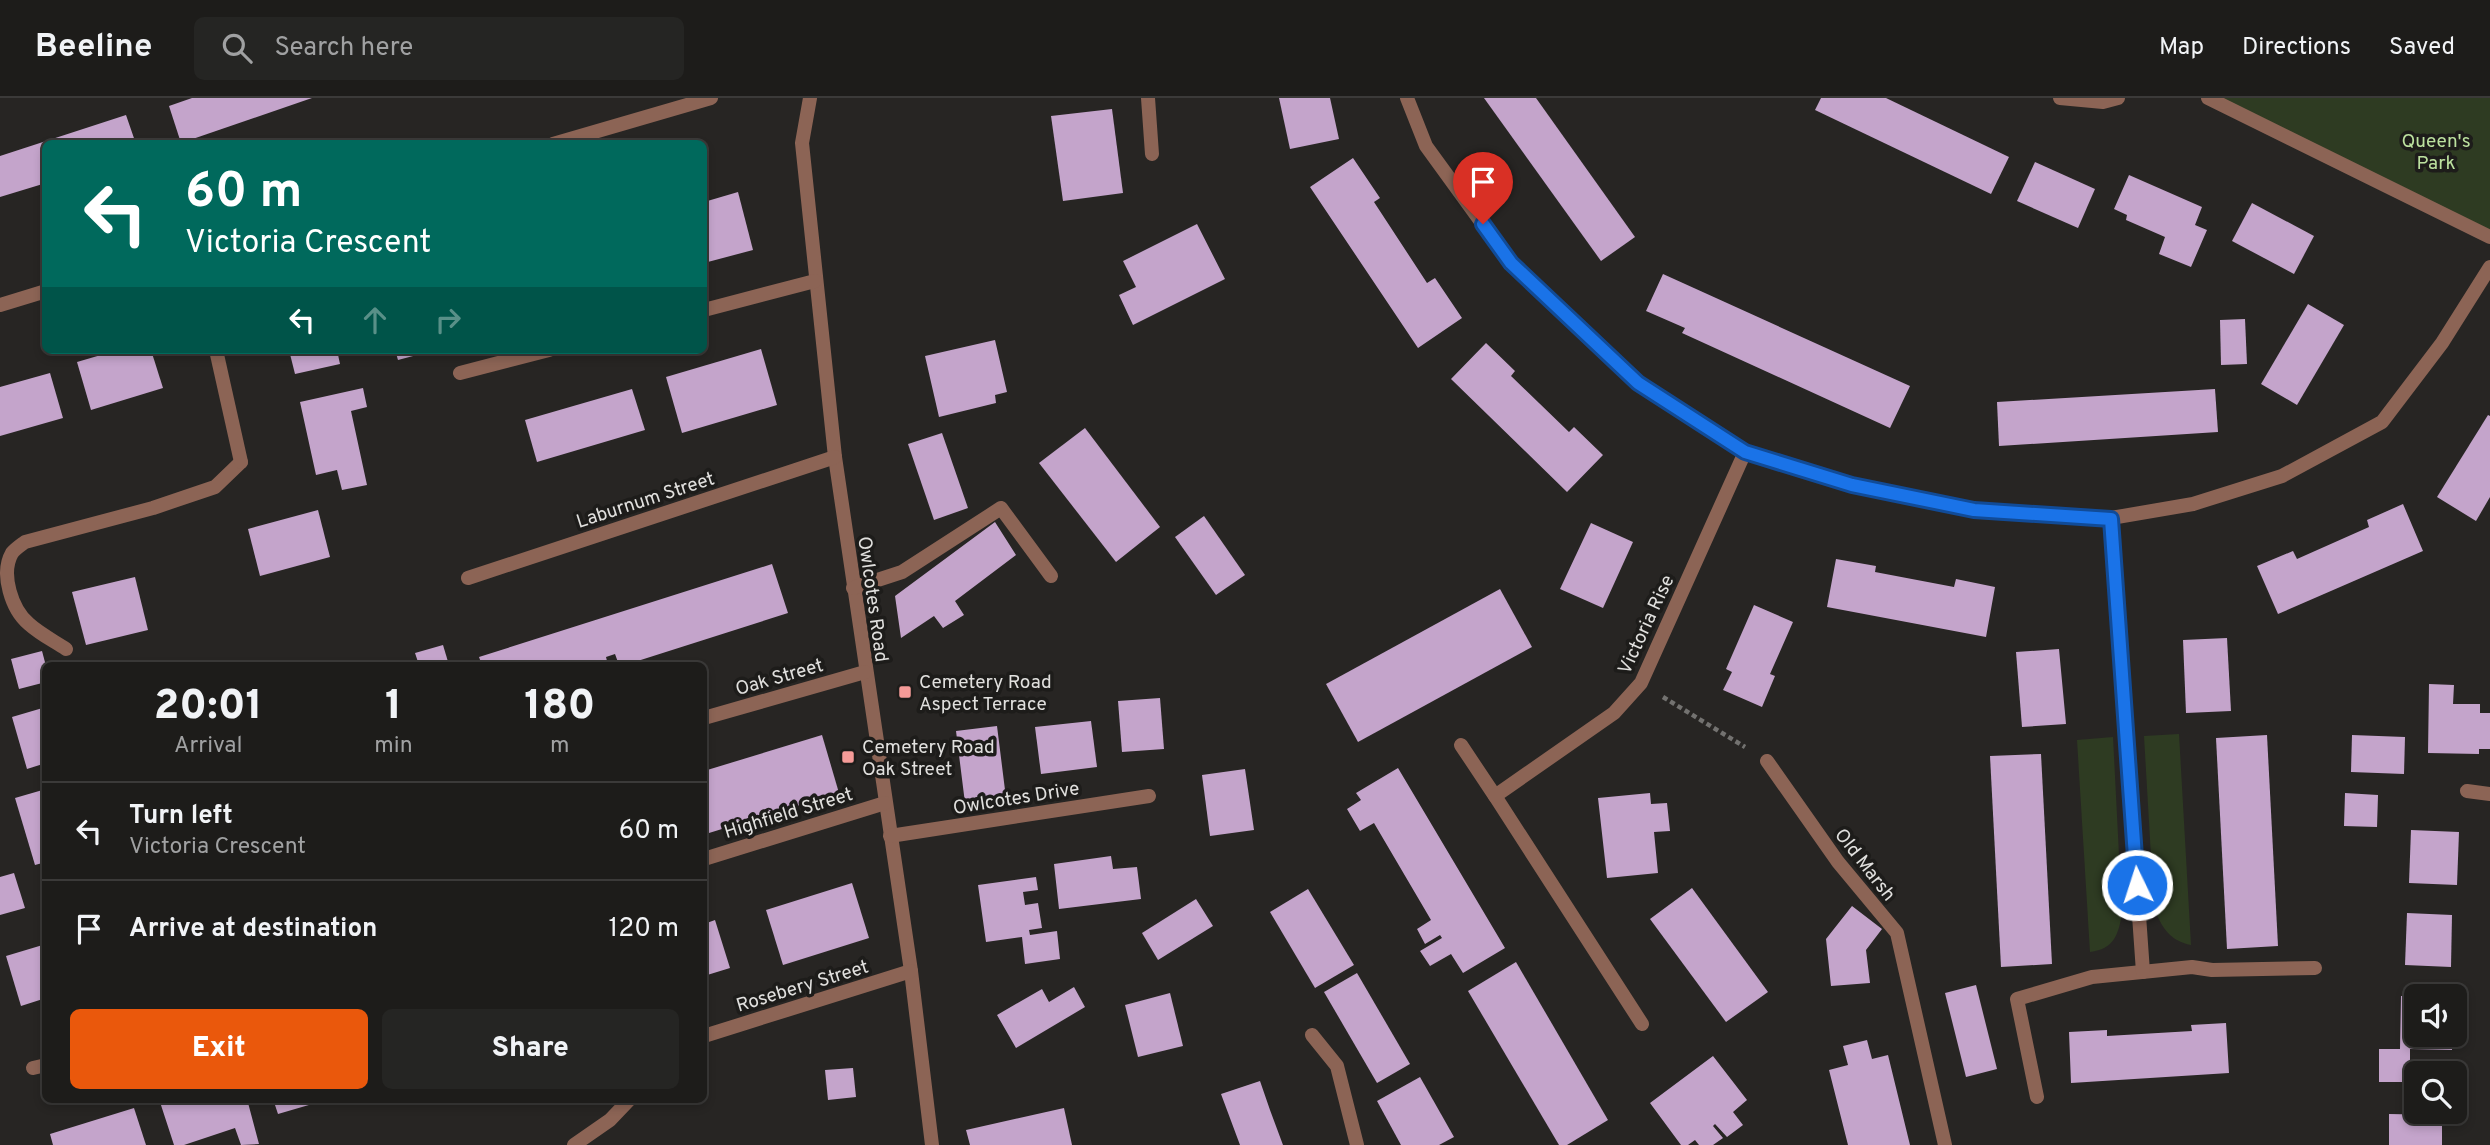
<!DOCTYPE html>
<style>
:root{--surface:#1d1c1a;--page:#252523;--text:#f1f3f6;--muted:#a0a1a2;--line:#3b3a39;--accent:#ea580c}
body{margin:0;font-family:Overpass,sans-serif;background:var(--page);color:var(--text);height:100vh;display:flex;flex-direction:column;font-size:26px;white-space:nowrap}
*{box-sizing:border-box;margin:0}
p{font-size:23px;color:var(--muted)}
.icon{flex:none;width:38px;height:38px;fill:none;stroke:currentColor;stroke-width:2;stroke-linecap:round;stroke-linejoin:round}
.map{position:relative;flex:1;overflow:hidden}
.drawer{position:absolute;left:42px;top:564px;width:665px;height:441px;display:flex;flex-direction:column;background:var(--surface);border-radius:10px;box-shadow:0 4px 10px #0003,0 0 0 2px var(--line)}
.drawer>*{flex:none}
.top-card{position:absolute;left:42px;top:42px;width:665px;height:214px;border-radius:10px;box-shadow:0 4px 10px #0003,0 0 0 2px var(--line);background:#00695c;color:#fff;overflow:hidden}
.buttons{position:absolute;left:2404px;top:886px;display:grid;gap:14px}
.buttons a{display:grid;place-items:center;width:63px;height:63px;border-radius:10px;background:var(--surface);box-shadow:0 4px 10px #0003,0 0 0 2px var(--line);font-size:35px}
.pin{position:absolute;display:grid;place-items:center;width:60px;height:60px;color:#fff;margin:-72px -30px;border-radius:50% 50% 50% 0;rotate:-45deg;box-shadow:0 0 7px #0007}
.pin .icon{rotate:45deg}
.me{position:absolute;width:77px;margin:-38px;rotate:356deg;stroke-linejoin:round;filter:drop-shadow(0 0 5px #0008)}
.turn{display:flex;align-items:center;gap:24px;height:147px;padding:0 28px;font-size:32px}
.turn .icon{width:91px;height:91px;stroke-width:2.5}
.turn b{display:block;font-size:49px;line-height:60px}
.lanes{display:flex;align-items:center;height:66px;padding:0 28px;background:#0003;justify-content:center;gap:35px;direction:ltr}
.lanes .off{opacity:.35}
.eta{display:flex;justify-content:space-evenly;align-items:center;height:119px;text-align:center}
.eta b{font-size:42px;font-weight:800;line-height:49px}
.primary-button{display:flex;gap:14px;margin-top:auto;padding:14px 28px}
.primary-button a{flex:1;height:80px;border-radius:10px;background:var(--accent);color:#fff;font-size:28px;font-weight:800;line-height:80px;text-align:center}
.primary-button a+a{background:var(--page);color:var(--text)}
ul{padding:0;list-style:none}
li{display:flex;align-items:center;gap:21px;height:98px;padding:0 28px;border-top:2px solid var(--line)}
li div{flex:1}
li b{display:block;font-size:26px}
li em{font-style:normal}
header{display:flex;align-items:center;gap:42px;box-sizing:border-box;height:98px;padding:0 35px;background:var(--surface);border-bottom:2px solid var(--line)}
header strong{font-size:33px}
nav{display:flex;gap:38px;margin-inline-start:auto;font-size:24px}
.search{width:490px;height:63px;background:var(--page);display:flex;align-items:center;gap:18px;box-sizing:border-box;padding:0 24px;border-radius:10px;color:var(--muted);font-size:26px}
.map>svg:first-child{display:block}
.green{fill:#2e3b22}
.building{fill:#c4a4cb}
.lines{fill:none;stroke-linecap:round;stroke-linejoin:round}
.path{stroke:#737270;stroke-width:4.5;stroke-dasharray:5 3.5;stroke-linecap:butt}
.service{stroke:#8c6455;stroke-width:14}
.minor{stroke:#8c6455;stroke-width:14}
.route-casing{stroke:#114b97;stroke-width:18}
.route{stroke:#1a73e8;stroke-width:12}
.poi-dot{fill:#f59b98;stroke:#1d1c1a;stroke-width:2.5}
.labels{text-anchor:middle;stroke-width:7;stroke-linejoin:round;paint-order:stroke}
.park-label{font-size:19px;fill:#bce19f;stroke:#1d1c1a}
.street-label{font-size:19px;fill:#e1e0de;stroke:#1d1c1a}
.poi-label{font-size:19px;fill:#e1e0de;stroke:#1d1c1a;text-anchor:start}
</style>
<header>
<strong>Beeline</strong>
<div class="search"><svg class="icon" aria-label="search" viewBox="0 0 24 24"><circle cx="10" cy="10" r="6"/><path d="M15 15l6 6"/></svg>Search here</div>
<nav><a>Map</a><a>Directions</a><a>Saved</a></nav>
</header>
<div class="map">
<svg width="2490" height="1047" viewBox="0 0 2490 1047">
<rect width="100%" height="100%" fill="#272523"/>
<!-- green -->
<g class="green">
<path d="M2208,0H2490V139Z"/>
<path d="M2179,636L2191,847C2170,843 2162,830 2154,810L2144,638Z"/>
<path d="M2113,639L2122,816C2118,837 2114,851 2090,854L2077,642Z"/>
</g>
<!-- building -->
<g class="building">
<path d="M192,0H312L181,45L169,8Z"/>
<path d="M1279,0H1330L1339,41L1290,51Z"/>
<path d="M1484,0H1536L1635,139L1601,163Z"/>
<path d="M1821,0H1886L2009,59L1991,96L1815,12Z"/>
<path d="M1112,11L1123,95L1063,103L1051,18Z"/>
<path d="M126,17L136,46H46V85L0,99V58Z"/>
<path d="M1353,60L1380,100L1374,104L1427,185L1435,180L1462,220L1418,250L1310,89Z"/>
<path d="M2035,64L2095,91L2078,130L2017,103Z"/>
<path d="M2129,77L2202,109L2195,127L2207,132L2191,169L2159,156L2165,139L2126,122L2127,117L2114,111Z"/>
<path d="M738,94L753,152L704,165V104Z"/>
<path d="M2252,105L2314,138L2294,176L2232,143Z"/>
<path d="M1197,126L1225,181L1133,227L1119,197L1136,189L1123,163Z"/>
<path d="M1663,176L1910,288L1890,330L1682,235L1685,230L1646,213Z"/>
<path d="M2308,206L2344,227L2297,307L2261,286Z"/>
<path d="M2245,221L2247,266L2221,267L2220,222Z"/>
<path d="M995,242L1007,294L995,297L996,305L939,319L925,258Z"/>
<path d="M1486,245L1515,273L1511,278L1569,334L1574,329L1603,357L1567,394L1451,281Z"/>
<path d="M761,251L777,307L682,335L666,279Z"/>
<path d="M118,252H151L163,290L91,312L77,264Z"/>
<path d="M289,252H337L340,266L295,276Z"/>
<path d="M395,252H432V253L398,262Z"/>
<path d="M50,275L63,320L0,338V289Z"/>
<path d="M363,290L367,309L351,313L367,387L342,392L337,372L316,377L300,304Z"/>
<path d="M632,291L645,332L537,364L525,322Z"/>
<path d="M2215,291L2218,334L1999,348L1997,304Z"/>
<path d="M2488,317L2490,318V399L2476,423L2437,399Z"/>
<path d="M1085,330L1160,429L1116,464L1039,365Z"/>
<path d="M942,335L968,410L934,422L908,346Z"/>
<path d="M2403,406L2423,453L2278,516L2257,468L2293,453L2297,461L2369,429L2367,422Z"/>
<path d="M318,412L330,459L260,478L248,431Z"/>
<path d="M1204,418L1245,477L1216,497L1175,439Z"/>
<path d="M995,424L1016,457L955,503L964,517L943,530L934,518L901,540L895,498Z"/>
<path d="M1591,425L1633,444L1603,510L1560,491Z"/>
<path d="M1836,461L1876,468L1875,474L1954,489L1956,481L1995,489L1986,539L1827,509Z"/>
<path d="M772,466L788,515L625,567H619L615,556L606,559L608,567H482L479,559Z"/>
<path d="M135,479L148,532L86,547L72,494Z"/>
<path d="M1500,491L1532,549L1358,644L1326,586Z"/>
<path d="M1754,507L1793,524L1770,576L1775,578L1762,609L1723,592L1732,574L1726,571Z"/>
<path d="M2227,540L2231,613L2186,615L2183,542Z"/>
<path d="M443,547L449,567H419L415,555Z"/>
<path d="M2059,551L2066,626L2022,629L2016,554Z"/>
<path d="M42,553L46,568V584L19,591L11,561Z"/>
<path d="M2429,586L2454,587L2453,606H2480V615H2490V651H2479V656L2428,655Z"/>
<path d="M1160,600L1164,651L1122,654L1118,603Z"/>
<path d="M46,609V665L27,671L12,619Z"/>
<path d="M1091,623L1097,669L1041,676L1035,629Z"/>
<path d="M997,628L1007,708L966,713L956,633Z"/>
<path d="M822,637L839,695L709,735L704,715V673Z"/>
<path d="M2267,637L2278,848L2227,851L2216,640Z"/>
<path d="M2352,637L2405,639L2404,676L2351,674Z"/>
<path d="M2041,656L2052,866L2001,869L1990,658Z"/>
<path d="M1398,670L1505,850L1463,875L1451,856L1430,868L1420,853L1442,840L1440,837L1425,846L1417,831L1431,822L1374,725L1360,733L1347,711L1361,702L1356,695Z"/>
<path d="M1245,671L1254,732L1210,738L1202,677Z"/>
<path d="M46,691V764L35,767L15,700Z"/>
<path d="M1650,695L1651,706L1667,705L1670,733L1654,734L1658,775L1607,780L1598,700Z"/>
<path d="M2345,695L2378,697L2377,729L2344,728Z"/>
<path d="M2411,732L2459,734L2457,787L2409,785Z"/>
<path d="M1111,758L1113,771L1137,769L1141,801L1059,811L1054,766Z"/>
<path d="M14,775L25,810L0,817V779Z"/>
<path d="M1036,779L1038,792L1023,794L1025,807L1038,805L1042,830L1029,832L1030,837L1057,833L1060,861L1025,866L1022,839L986,844L978,787Z"/>
<path d="M852,785L869,840L783,867L766,812Z"/>
<path d="M1692,790L1768,894L1726,924L1650,821Z"/>
<path d="M1308,791L1354,867L1315,890L1270,814Z"/>
<path d="M1196,801L1213,828L1158,862L1142,835Z"/>
<path d="M1852,808L1882,831L1866,852L1870,885L1831,888L1826,841Z"/>
<path d="M2407,815L2452,817L2451,869L2405,867Z"/>
<path d="M715,822L730,870L704,878V826Z"/>
<path d="M46,846V900L21,908L6,858Z"/>
<path d="M1516,864L1608,1022L1567,1047H1559L1468,893Z"/>
<path d="M1357,875L1410,966L1377,985L1324,894Z"/>
<path d="M1976,887L1997,971L1966,979L1945,895Z"/>
<path d="M1074,889L1085,909L1016,950L997,917L1042,891L1049,904Z"/>
<path d="M1170,895L1183,948L1138,959L1125,907Z"/>
<path d="M2401,898H2417V936H2452V952L2410,951V984H2379V951H2400Z"/>
<path d="M2226,925L2229,975L2071,985L2069,934L2107,932V938L2192,933L2191,927Z"/>
<path d="M1867,942L1872,961L1888,957L1910,1047H1848L1829,972L1848,967L1843,948Z"/>
<path d="M1713,958L1747,1002L1733,1014L1743,1027L1727,1039L1715,1026L1713,1028L1723,1040L1713,1047H1699L1695,1042L1688,1047H1681L1650,1005Z"/>
<path d="M853,970L856,999L828,1002L825,972Z"/>
<path d="M1420,979L1454,1039L1439,1047H1401L1377,1003Z"/>
<path d="M1260,983L1270,1012L1283,1047H1240L1221,996Z"/>
<path d="M159,1001H247L259,1046L241,1047L235,1030L184,1047H174Z"/>
<path d="M273,1001H326V1002L278,1016Z"/>
<path d="M134,1010L146,1047H53L50,1036Z"/>
<path d="M1064,1010L1072,1047H970L966,1032Z"/>
<path d="M2389,1016L2442,1017V1047H2389Z"/>
</g>
<g class="lines">
<!-- path -->
<path class="path" d="M1663,599L1745,649"/>
<!-- service -->
<g class="service">
<path d="M66,551C54,543 40,536 29,526C12,512 0,476 12,455C15,451 21,447 25,444L153,410L215,389L241,364"/>
<path d="M1767,663L1838,764L1897,835L1945,1047"/>
<path d="M2037,999L2017,901L2092,879L2192,869L2212,872L2315,870"/>
<path d="M574,1047L610,1022L630,1001"/>
</g>
<!-- minor -->
<g class="minor">
<path d="M810,0L802,45L835,359L911,873L932,1047"/>
<path d="M1148,0L1152,56"/>
<path d="M1407,0L1426,48L1511,165L1638,285L1745,354L1852,387L1974,412L2111,420L2193,406L2282,378L2382,324L2442,245L2490,169"/>
<path d="M2060,0L2103,4L2118,0"/>
<path d="M2208,0L2490,139"/>
<path d="M553,46L711,0"/>
<path d="M0,207L46,193"/>
<path d="M704,212L815,183"/>
<path d="M216,252L241,364"/>
<path d="M460,275L549,252"/>
<path d="M2111,420L2143,874"/>
<path d="M468,480L835,359"/>
<path d="M853,490L902,474L1001,410L1051,478"/>
<path d="M704,620L865,574"/>
<path d="M1461,647L1495,698"/>
<path d="M2467,693L2490,696"/>
<path d="M890,738L1149,698"/>
<path d="M704,761L885,705"/>
<path d="M1642,926L1495,698L1614,615L1641,585L1745,354"/>
<path d="M1312,937L1337,968L1357,1047"/>
<path d="M704,938L911,873"/>
<path d="M33,970L46,967"/>
</g>
</g>
<g class="lines">
<!-- route casing -->
<g class="route-casing">
<path id="route" d="M1483,126L1511,165L1638,285L1745,354L1852,387L1974,412L2111,421L2137,787"/>
</g>
<!-- route -->
<use href="#route" class="route"/>
</g>
<!-- markers -->
<g class="poi-dot">
<rect x="898" y="587" width="14" height="14" rx="3.5"/>
<rect x="841" y="652" width="14" height="14" rx="3.5"/>
</g>
<g class="labels">
<!-- park labels -->
<g class="park-label">
<text x="2436" y="49">Queen's<tspan x="2436" dy="22">Park</tspan></text>
</g>
<!-- street labels -->
<g class="street-label">
<text transform="translate(645 401) rotate(-18)" y="7">Laburnum Street</text>
<text transform="translate(874 501) rotate(82)" y="7">Owlcotes Road</text>
<text transform="translate(1645 526) rotate(-65)" y="7">Victoria Rise</text>
<text transform="translate(779 578) rotate(-16)" y="7">Oak Street</text>
<text transform="translate(1016 699) rotate(-9)" y="7">Owlcotes Drive</text>
<text transform="translate(788 714) rotate(-17)" y="7">Highfield Street</text>
<text transform="translate(1866 766) rotate(52)" y="7">Old Marsh</text>
<text transform="translate(802 887) rotate(-17)" y="7">Rosebery Street</text>
</g>
<!-- poi labels -->
<g class="poi-label">
<text x="919" y="590">Cemetery Road<tspan x="919" dy="22">Aspect Terrace</tspan></text>
<text x="862" y="655">Cemetery Road<tspan x="862" dy="22">Oak Street</tspan></text>
</g>
</g>
</svg>
<div class="buttons">
<a><svg class="icon" aria-label="sound" viewBox="0 0 24 24"><path d="M4 9h4l5-4v14l-5-4H4zM17 9q2 3 0 6"/></svg></a>
<a><svg class="icon" aria-label="search" viewBox="0 0 24 24"><circle cx="10" cy="10" r="6"/><path d="M15 15l6 6"/></svg></a>
</div>
<div class="pin" style="left:1483px;top:126px;background:#d93025"><svg class="icon" aria-label="arrive" viewBox="0 0 24 24"><path d="M6 21V4h12l-3 4 3 4H6"/></svg></div>
<svg class="me" style="left:2137px;top:787px" viewBox="-20 -20 40 40"><circle r="17" fill="#1a73e8" stroke="#fff" stroke-width="3"/><path d="M0-11L8 9 0 5-8 9z" fill="#fff"/></svg>
<div class="top-card">
<div class="turn"><svg class="icon" aria-label="left" viewBox="0 0 24 24"><path d="M17 20v-9H6M10 6l-5 5 5 5"/></svg><div><b>60 m</b>Victoria Crescent</div></div>
<div class="lanes"><svg class="icon" aria-label="left" viewBox="0 0 24 24"><path d="M17 20v-9H6M10 6l-5 5 5 5"/></svg><svg class="icon off" aria-label="ahead" viewBox="0 0 24 24"><path d="M12 20V5M6 11l6-6 6 6"/></svg><svg class="icon off" aria-label="right" viewBox="0 0 24 24"><path d="M7 20v-9h11M14 6l5 5-5 5"/></svg></div>
</div>
<section class="drawer">
<div class="eta">
<div><b>20:01</b><p>Arrival</p></div>
<div><b>1</b><p>min</p></div>
<div><b>180</b><p>m</p></div>
</div>
<ul>
<li><svg class="icon" aria-label="left" viewBox="0 0 24 24"><path d="M17 20v-9H6M10 6l-5 5 5 5"/></svg><div><b>Turn left</b><p>Victoria Crescent</p></div><em>60 m</em></li>
<li><svg class="icon" aria-label="arrive" viewBox="0 0 24 24"><path d="M6 21V4h12l-3 4 3 4H6"/></svg><div><b>Arrive at destination</b></div><em>120 m</em></li>
</ul>
<div class="primary-button"><a>Exit</a><a>Share</a></div>
</section>
</div>
